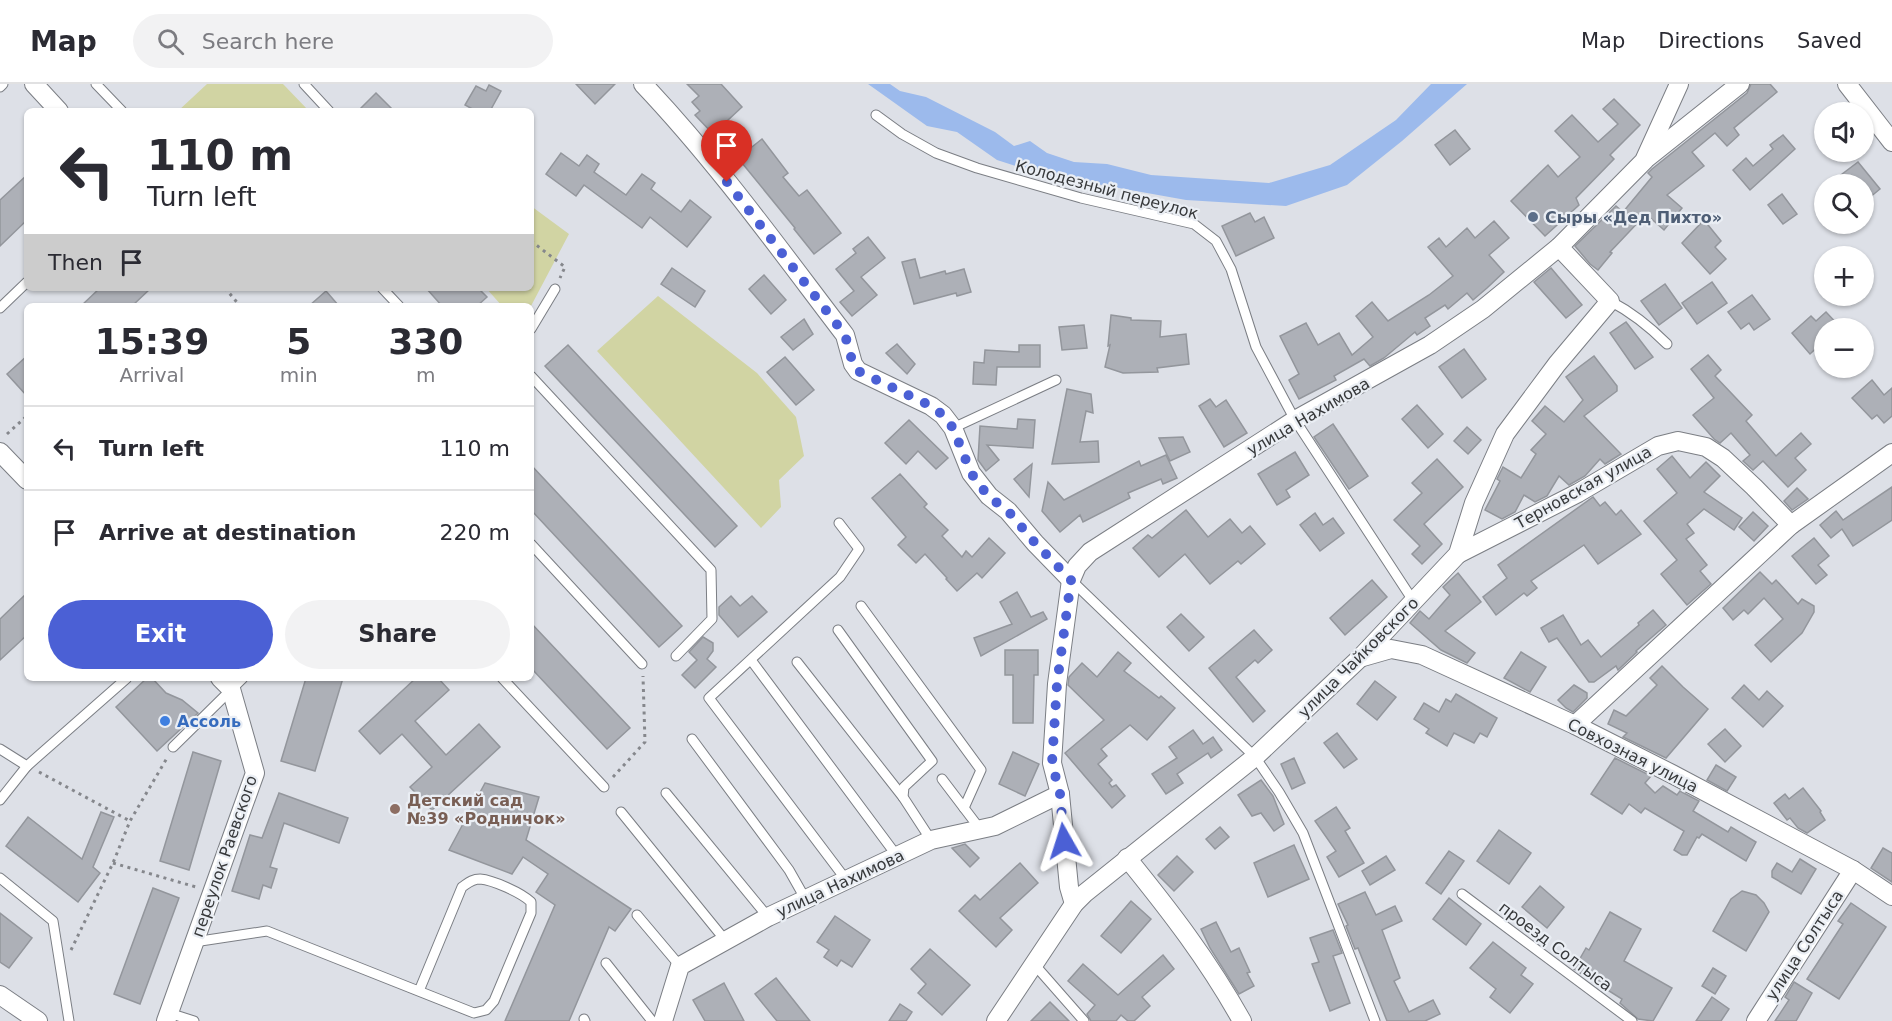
<!DOCTYPE html>
<meta charset="utf-8">
<style>
:root{--surface:#fff;--page:#f2f2f3;--text:#2b2b33;--muted:#7c7c81;--line:#e1e1e2;--accent:#4b60d5}
body{margin:0;font-family:"DejaVu Sans",sans-serif;background:var(--page);color:var(--text);height:100vh;display:flex;flex-direction:column;font-size:22px;white-space:nowrap}
*{box-sizing:border-box;margin:0}
p{font-size:20px;color:var(--muted)}
.icon{flex:none;width:33px;height:33px;fill:none;stroke:currentColor;stroke-width:2;stroke-linecap:round;stroke-linejoin:round}
.map{position:relative;flex:1;overflow:hidden}
.side{position:absolute;left:24px;top:219px;width:510px;height:378px;display:flex;flex-direction:column;background:var(--surface);border-radius:9px;box-shadow:0 2px 4px #0004}
.side>*{flex:none}
.banner{position:absolute;left:24px;top:24px;width:510px;height:183px;border-radius:9px;box-shadow:0 2px 4px #0004;background:#fff;color:var(--text);overflow:hidden}
.controls{position:absolute;left:1814px;top:18px;display:grid;gap:12px}
.controls a{display:grid;place-items:center;width:60px;height:60px;border-radius:50%;background:var(--surface);box-shadow:0 2px 4px #0004;font-size:30px}
.pin{position:absolute;display:grid;place-items:center;width:51px;height:51px;color:#fff;margin:-62px -26px;border-radius:50% 50% 50% 0;rotate:-45deg;box-shadow:0 0 6px #0007}
.pin .icon{rotate:45deg}
.me{position:absolute;width:66px;margin:-33px;rotate:354deg;stroke-linejoin:round;filter:drop-shadow(0 0 4px #0008)}
.turn{display:flex;align-items:center;gap:21px;height:126px;padding:0 24px;font-size:27px}
.turn .icon{width:78px;height:78px;stroke-width:2.5}
.turn b{display:block;font-size:42px;line-height:51px}
.then{display:flex;align-items:center;height:57px;padding:0 24px;background:#0003;gap:12px;font-size:22px}
.eta{display:flex;justify-content:space-evenly;align-items:center;height:102px;text-align:center}
.eta b{font-size:36px;font-weight:800;line-height:42px}
.action{display:flex;gap:12px;margin-top:auto;padding:12px 24px}
.action a{flex:1;height:69px;border-radius:36px;background:var(--accent);color:#fff;font-size:24px;font-weight:800;line-height:69px;text-align:center}
.action a+a{background:var(--page);color:var(--text)}
ul{padding:0;list-style:none}
li{display:flex;align-items:center;gap:18px;height:84px;padding:0 24px;border-top:2px solid var(--line)}
li div{flex:1}
li b{display:block;font-size:22px}
li em{font-style:normal}
header{display:flex;align-items:center;gap:36px;box-sizing:border-box;height:84px;padding:0 30px;background:var(--surface);border-bottom:2px solid var(--line)}
header strong{font-size:28px}
nav{display:flex;gap:33px;margin-inline-start:auto;font-size:21px}
.search{width:420px;height:54px;background:var(--page);display:flex;align-items:center;gap:15px;box-sizing:border-box;padding:0 21px;border-radius:33px;color:var(--muted);font-size:22px}
.map>svg:first-child{display:block}
.green{fill:#d1d4a3}
.water{fill:#9cbaec}
.building{fill:#adb0b7;stroke:#93969c;stroke-width:1.5}
.lines{fill:none;stroke-linecap:round;stroke-linejoin:round}
.lane-casing{stroke:#7b7e84;stroke-width:11}
.street-casing{stroke:#7b7e84;stroke-width:20}
.path{stroke:#85878c;stroke-width:3;stroke-dasharray:3 4.5;stroke-linecap:butt}
.lane{stroke:#fff;stroke-width:9}
.street{stroke:#fff;stroke-width:18}
.route{stroke:#4b60d5;stroke-width:10;stroke-dasharray:0 18}
.service-dot{fill:#5c6f8a;stroke:#eaeef4;stroke-width:2}
.shop-dot{fill:#3f7fe0;stroke:#eaeef4;stroke-width:2}
.education-dot{fill:#8d6e63;stroke:#eaeef4;stroke-width:2}
.labels{text-anchor:middle;stroke-width:4.5;stroke-linejoin:round;paint-order:stroke}
.street-label{font-size:16px;fill:#37393b;stroke:#eaeef4}
.service-label{font-size:16px;font-weight:bold;fill:#4e5e75;stroke:#eaeef4;text-anchor:start}
.shop-label{font-size:16px;font-weight:bold;fill:#366cbe;stroke:#eaeef4;text-anchor:start}
.education-label{font-size:16px;font-weight:bold;fill:#785e54;stroke:#eaeef4;text-anchor:start}
</style>
<header>
<strong>Map</strong>
<div class="search"><svg class="icon" aria-label="search" viewBox="0 0 24 24"><circle cx="10" cy="10" r="6"/><path d="M15 15l6 6"/></svg>Search here</div>
<nav><a>Map</a><a>Directions</a><a>Saved</a></nav>
</header>
<div class="map">
<svg width="1892" height="937" viewBox="0 0 1892 937">
<rect width="100%" height="100%" fill="#dde0e7"/>
<!-- green -->
<g class="green">
<path d="M207,0H283L309,27H178Z"/>
<path d="M531,122L569,150L531,222H502L486,204H531Z"/>
<path d="M658,212L757,289L796,333L804,372L779,396L781,423L761,444L597,267Z"/>
</g>
<!-- water -->
<path class="water" d="M868,0H890L900,7L926,13L995,48L1014,62L1030,57L1047,69L1074,78L1107,80L1151,91L1269,99L1330,81L1396,36L1431,0H1467L1402,57L1347,101L1286,122L1186,116L1041,90L997,76L957,48L927,42Z"/>
<!-- building -->
<g class="building">
<path d="M576,0H615L595,20Z"/>
<path d="M687,0H721L742,23L713,50L695,31L700,27L692,18L699,12Z"/>
<path d="M1751,0H1770L1777,8L1734,44L1739,51L1727,62L1715,49L1692,68L1704,82L1667,111L1682,124L1664,146L1646,130L1610,168L1612,169L1598,186L1590,180L1575,162L1616,122L1623,128L1652,93L1648,89L1652,85L1747,9Z"/>
<path d="M489,1L501,7L490,27H476L465,21L476,2L486,7Z"/>
<path d="M376,9L394,27H358Z"/>
<path d="M1614,15L1640,41L1610,71L1614,75L1576,114L1579,121L1545,152L1511,117L1548,81L1558,93L1580,73L1555,47L1572,31L1598,58L1618,40L1603,25Z"/>
<path d="M1455,46L1470,65L1450,81L1435,61Z"/>
<path d="M1783,51L1795,65L1750,106L1733,86L1746,74L1753,82L1773,65L1770,61Z"/>
<path d="M762,55L788,89L783,93L799,112L807,106L841,149L814,170L794,145L795,144L738,74Z"/>
<path d="M561,69L579,82L587,71L599,80L594,88L626,111L642,90L655,99L651,105L681,128L690,116L711,133L687,163L650,133L642,144L584,101L576,112L546,90Z"/>
<path d="M1858,78L1880,105L1863,119V100H1829Z"/>
<path d="M27,91V136L0,162V116Z"/>
<path d="M1782,110L1797,130L1783,140L1768,121Z"/>
<path d="M1250,129L1255,138L1264,133L1274,154L1236,172L1222,142Z"/>
<path d="M1704,136L1721,157L1715,163L1726,175L1710,190L1682,159Z"/>
<path d="M1494,137L1509,154L1489,171L1504,188L1487,204L1473,216L1467,209L1448,225L1445,221L1425,234L1430,242L1417,251L1415,248L1384,274L1370,282L1364,275L1334,292L1336,296L1299,315L1289,296L1299,290L1280,252L1306,239L1318,261L1339,249L1352,271L1373,253L1356,232L1372,218L1388,237L1429,211L1453,192L1428,163L1439,154L1446,163L1467,144L1475,154Z"/>
<path d="M868,153L885,174L861,193L877,211L852,232L840,218L854,207L836,185L856,169L853,165Z"/>
<path d="M915,175L920,194L945,187L946,190L964,185L971,208L957,212L956,209L914,220L902,178Z"/>
<path d="M672,184L705,207L695,223L661,200Z"/>
<path d="M1551,184L1582,221L1566,234L1534,198Z"/>
<path d="M764,191L786,216L771,230L749,205Z"/>
<path d="M1712,198L1727,219L1697,240L1682,219Z"/>
<path d="M1665,200L1682,224L1659,241L1641,217Z"/>
<path d="M100,204H151L132,222H81Z"/>
<path d="M426,204H478L487,213L477,222H442Z"/>
<path d="M326,207L339,222H309Z"/>
<path d="M1752,211L1770,235L1754,246L1749,239L1741,245L1728,228Z"/>
<path d="M1826,228L1841,244H1824V257L1810,270L1792,249L1811,232L1816,237Z"/>
<path d="M1111,231L1131,234V236L1161,237L1160,253L1186,250L1189,280L1157,284L1158,288L1123,289L1105,283L1110,261L1108,262Z"/>
<path d="M804,235L813,250L793,266L781,253Z"/>
<path d="M1626,238L1653,273L1635,285L1610,249Z"/>
<path d="M1084,241L1087,264L1062,266L1059,243Z"/>
<path d="M897,260L915,280L907,290L886,269Z"/>
<path d="M568,261L737,442L715,463L545,282Z"/>
<path d="M1019,261H1040V283H997L996,301L973,300L974,278L984,279L985,266L1019,268Z"/>
<path d="M1464,265L1486,295L1462,314L1439,283Z"/>
<path d="M1708,271L1721,286L1715,292L1752,331L1746,337L1776,372L1801,349L1811,360L1795,374L1806,386L1788,403L1763,377L1753,386L1743,377L1750,371L1731,349L1720,359L1714,355L1693,331L1714,314L1691,285Z"/>
<path d="M27,272V312L7,290Z"/>
<path d="M1594,272L1617,302V307L1584,332L1621,370L1605,380L1600,375L1585,392L1569,401L1559,392L1547,412L1535,418L1524,411L1515,428L1502,435L1485,426L1500,397L1497,395L1503,383L1521,394L1536,370L1531,366L1546,350L1532,337L1545,322L1564,338L1583,316L1566,293Z"/>
<path d="M785,273L814,306L796,321L767,288Z"/>
<path d="M1872,296L1884,311L1892,304V332L1884,339L1877,331L1872,335L1852,314Z"/>
<path d="M1067,305L1091,310L1093,329L1086,327L1080,358L1098,357L1099,378L1052,380Z"/>
<path d="M1210,315L1216,323L1226,316L1247,349L1224,363L1199,322Z"/>
<path d="M1417,321L1443,350L1428,364L1402,335Z"/>
<path d="M1018,335L1035,336L1033,364L987,361L999,376L986,387L978,376L980,342L1017,345Z"/>
<path d="M909,336L948,374L936,385L918,367L906,380L885,359Z"/>
<path d="M1333,340L1368,392L1349,405L1314,353Z"/>
<path d="M1467,343L1481,356L1468,370L1454,357Z"/>
<path d="M1183,353L1190,368L1170,377L1159,354Z"/>
<path d="M1295,368L1309,391L1286,406L1290,413L1277,421L1258,390Z"/>
<path d="M1166,371L1177,394L1163,400L1161,395L1128,409L1130,414L1083,438L1080,431L1060,448L1042,427L1048,398L1064,416L1139,377L1141,382Z"/>
<path d="M1672,372L1690,394L1706,378L1720,392L1704,408L1742,434L1734,446L1704,425L1687,440L1694,449L1686,455L1707,481L1700,487L1711,500L1687,521L1661,490L1677,476L1644,437L1677,409L1657,385Z"/>
<path d="M1437,375L1463,403L1424,440L1442,460L1422,480L1412,470L1420,462L1394,436L1422,409L1412,399Z"/>
<path d="M1032,380L1029,413L1014,395Z"/>
<path d="M531,381L682,542L659,563L531,426Z"/>
<path d="M900,390L927,420L924,423L948,446L942,452L962,473L966,467L972,473L989,454L1005,469L982,494L977,489L957,507L946,495L947,494L925,470L916,479L898,461L906,453L872,414Z"/>
<path d="M1892,403V436L1853,462L1842,445L1831,454L1820,441L1836,427L1843,436Z"/>
<path d="M1797,404L1808,415L1792,426L1784,417Z"/>
<path d="M1593,413L1600,422L1605,418L1616,431L1621,426L1641,450L1598,480L1584,461L1531,497L1537,504L1527,512L1524,509L1496,531L1483,513L1507,494L1498,481Z"/>
<path d="M1186,426L1208,453L1230,435L1242,449L1250,442L1265,460L1241,480L1238,477L1210,500L1185,470L1159,493L1133,464L1148,451L1152,454Z"/>
<path d="M1753,428L1768,442L1754,457L1739,443Z"/>
<path d="M1315,429L1323,441L1333,434L1344,449L1320,467L1300,441Z"/>
<path d="M1814,454L1829,472L1818,481L1827,491L1816,500L1792,472Z"/>
<path d="M1760,488L1772,500L1776,496L1798,520L1802,515L1814,522V528L1802,549L1771,578L1755,561L1783,535L1764,514L1748,530L1744,526L1733,536L1723,524Z"/>
<path d="M1458,489L1481,518L1445,547L1475,569L1467,579L1441,566L1410,539L1420,527L1429,535L1450,511L1443,503Z"/>
<path d="M1372,496L1387,513L1345,551L1330,534Z"/>
<path d="M1017,508L1031,533L1043,528L1047,535L981,572L974,554L1012,540L1000,518Z"/>
<path d="M27,509V551L0,576V535Z"/>
<path d="M731,512L740,522L752,512L767,528L738,553L719,531V523Z"/>
<path d="M1653,526L1666,541L1636,567L1637,568L1618,586L1616,582L1594,598H1589L1557,554L1549,558L1541,544L1563,531L1581,561L1588,556L1601,573L1639,541L1638,539Z"/>
<path d="M1181,530L1204,553L1189,567L1167,543Z"/>
<path d="M531,539L630,644L607,665L531,584Z"/>
<path d="M1254,546L1272,566L1258,579L1255,576L1236,593L1265,627L1253,638L1209,584Z"/>
<path d="M703,553L713,559V567L707,575L716,583L695,604L682,591L697,576L689,568Z"/>
<path d="M1005,566H1038V591H1034L1033,639H1013V591H1005Z"/>
<path d="M1118,568L1131,579L1124,587L1159,614L1161,612L1175,624L1147,656L1130,641L1101,665L1107,672L1098,680L1112,696L1109,699L1112,703L1116,701L1125,712L1112,724L1065,669L1104,636L1068,601L1069,593L1082,579L1097,593Z"/>
<path d="M1521,568L1546,583L1530,608L1504,594Z"/>
<path d="M1662,582L1683,603L1708,625L1666,674L1623,653L1627,649L1608,640L1614,626L1626,632L1657,601L1650,594Z"/>
<path d="M147,594H152L166,609L182,616L198,629L157,667L116,623Z"/>
<path d="M306,594H343L315,687L281,677Z"/>
<path d="M416,594H438L449,606L415,637L446,671L479,640L500,663L432,726L410,703L432,683L402,650L380,670L359,647Z"/>
<path d="M1375,597L1396,613L1377,636L1357,620Z"/>
<path d="M1574,601L1587,609V614L1573,628L1566,624L1558,616Z"/>
<path d="M1744,601L1759,616L1767,607L1783,622L1763,643L1732,614Z"/>
<path d="M1456,610L1497,634L1487,653L1480,649L1474,659L1454,649L1447,662L1426,649L1429,645L1414,635L1424,619L1439,628L1446,615L1451,618Z"/>
<path d="M1725,645L1741,662L1725,678L1708,660Z"/>
<path d="M1193,646L1203,660L1213,653L1222,666L1211,674L1208,669L1177,690L1183,699L1166,710L1152,690L1177,674L1169,663Z"/>
<path d="M1337,649L1357,675L1344,684L1324,659Z"/>
<path d="M193,668L221,677L189,786L160,777Z"/>
<path d="M1013,668L1039,680L1025,712L999,700Z"/>
<path d="M1294,674L1305,699L1292,705L1281,680Z"/>
<path d="M1615,674L1651,692L1645,699L1655,709L1663,702L1677,711L1680,707L1699,717L1693,727L1728,748L1731,743L1756,758L1746,777L1702,750L1699,754L1697,753L1687,771H1682L1674,766L1684,747L1645,724L1641,729L1629,720L1622,730L1591,710Z"/>
<path d="M1716,681L1736,693L1727,707L1707,696Z"/>
<path d="M1261,696L1273,712L1284,740L1274,747L1261,729L1252,732L1238,711Z"/>
<path d="M485,699L539,713L526,756L631,825L615,847L609,843L569,937H505L555,821L536,808L548,790L523,773L512,790L449,766Z"/>
<path d="M1803,704L1821,727L1820,728L1825,736L1807,749L1798,744L1790,734L1787,736L1774,719L1785,710L1789,715Z"/>
<path d="M279,709L348,734L339,759L284,739L270,783L277,785L271,804L263,801L259,815L232,807L250,751L262,754Z"/>
<path d="M1336,723L1350,744L1345,747L1364,779L1339,793L1327,773L1336,767L1315,737Z"/>
<path d="M101,728L114,733L93,783L100,789L78,818L6,762L28,733L82,775Z"/>
<path d="M1220,743L1229,753L1215,765L1206,755Z"/>
<path d="M1499,746L1531,769L1509,800L1477,777Z"/>
<path d="M965,760L979,774L970,783L952,764Z"/>
<path d="M1294,761L1309,795L1268,813L1254,779Z"/>
<path d="M1883,764L1892,769V798L1871,784Z"/>
<path d="M1449,767L1464,777L1441,810L1426,799Z"/>
<path d="M1177,772L1193,788L1174,807L1158,791Z"/>
<path d="M1386,772L1395,786L1370,801L1362,787Z"/>
<path d="M1800,775L1816,785L1801,810L1772,793V787L1777,779L1792,788Z"/>
<path d="M1020,779L1038,799L1000,834L1012,846L996,863L959,827L975,811L980,816Z"/>
<path d="M1540,802L1564,823L1547,844L1522,823Z"/>
<path d="M153,804L179,814L140,920L114,910Z"/>
<path d="M1742,807L1756,811L1764,819L1769,828L1746,867L1713,847L1731,815Z"/>
<path d="M1365,808L1376,831L1395,822L1402,837L1382,846L1400,894L1394,897L1409,928L1433,916L1440,930L1425,937H1387L1358,864L1355,865L1346,842L1348,841L1338,820Z"/>
<path d="M1449,814L1481,840L1466,861L1433,835Z"/>
<path d="M1131,817L1151,835L1121,869L1101,852Z"/>
<path d="M1851,819L1886,843L1839,915L1807,895L1843,840L1838,837Z"/>
<path d="M1610,828L1641,845L1624,877L1672,904L1653,937L1638,935L1620,919L1622,915L1574,885L1586,864L1589,866Z"/>
<path d="M0,829L32,854L9,884L0,878Z"/>
<path d="M835,832L870,856L852,883L841,876L837,882L824,873L829,866L817,858Z"/>
<path d="M1216,838L1231,868L1239,864L1250,888L1247,889L1254,902L1239,910L1210,864L1201,845Z"/>
<path d="M1333,846L1342,869L1333,872L1350,919L1330,927L1312,880L1319,878L1310,854Z"/>
<path d="M1493,858L1526,884L1521,891L1533,900L1510,929L1490,913L1496,905L1470,884Z"/>
<path d="M930,865L970,901L942,931L918,909L926,900L911,885Z"/>
<path d="M1163,871L1174,885L1142,913L1150,922L1134,937H1128L1121,931L1116,937H1091L1087,930L1095,921L1068,897L1083,880L1118,911Z"/>
<path d="M1713,884L1726,892L1715,910L1702,902Z"/>
<path d="M776,894L810,937H777L755,910Z"/>
<path d="M1794,898L1812,909L1796,937H1775L1789,916L1785,913Z"/>
<path d="M724,899L744,937H705L693,916Z"/>
<path d="M1712,913L1729,925L1721,937H1696Z"/>
<path d="M1050,918L1069,937H1031Z"/>
<path d="M900,920L912,928L906,937H889Z"/>
</g>
<g class="lines">
<!-- lane casing -->
<g class="lane-casing">
<g id="lane">
<path d="M96,0L122,27"/>
<path d="M304,0L329,27"/>
<path d="M0,3L3,0"/>
<path d="M876,31L902,50L936,69L977,84L1081,114L1194,140L1216,157L1231,185L1256,263L1295,336L1414,518"/>
<path d="M382,204L399,222"/>
<path d="M1610,217C1633,229 1649,242 1667,260"/>
<path d="M0,224L27,198"/>
<path d="M531,245L555,205"/>
<path d="M531,292L711,486L712,535L676,572"/>
<path d="M953,344L1056,296"/>
<path d="M839,439L859,465L840,493L709,614L847,797"/>
<path d="M531,460L642,580"/>
<path d="M1071,496L1255,673L1279,708L1303,749L1375,937"/>
<path d="M861,522L981,686L964,724"/>
<path d="M838,546L932,677L904,703L903,713L931,756"/>
<path d="M751,576L897,772"/>
<path d="M797,578L903,713"/>
<path d="M502,594L604,703"/>
<path d="M692,655L789,786L806,816"/>
<path d="M173,663L243,594"/>
<path d="M0,665L27,682L127,594"/>
<path d="M942,695L980,745"/>
<path d="M666,709L768,833"/>
<path d="M0,716L27,682"/>
<path d="M621,728L725,856"/>
<path d="M0,794L53,837L69,937"/>
<path d="M1462,810L1632,937"/>
<path d="M637,831L680,882"/>
<path d="M194,858L267,847L474,929L486,926L494,917L531,829V818C522,809 493,796 480,795C472,795 468,799 462,803L419,907"/>
<path d="M606,879L652,937"/>
<path d="M1034,880L1084,937"/>
<path d="M169,929L194,937"/>
<path d="M584,935L585,937"/>
</g>
</g>
<!-- street casing -->
<g class="street-casing">
<g id="street">
<path d="M34,0L59,27"/>
<path d="M643,0C717,78 780,166 845,251L853,280L858,287L931,322L943,331L953,344L971,389L989,412L1008,427L1035,459L1071,496"/>
<path d="M1847,0L1892,58"/>
<path d="M1647,74L1740,0"/>
<path d="M0,368L27,396"/>
<path d="M1458,470L1578,409L1658,362L1678,357L1706,363L1723,374L1754,403L1791,441"/>
<path d="M1363,573L1391,565L1422,571L1575,641L1672,690L1853,786L1892,812"/>
<path d="M1575,641L1791,441L1892,369"/>
<path d="M1127,774C1170,827 1208,876 1242,937"/>
<path d="M1074,820L1069,803L1060,710L1052,679L1057,600L1071,496L1077,482L1090,468L1295,336L1430,261L1483,225L1559,163L1644,77L1679,0"/>
<path d="M0,911L38,937"/>
<path d="M166,937L255,689L231,605L220,594"/>
<path d="M663,937L680,882L768,833L931,756L995,742L1060,710"/>
<path d="M996,937L1074,820L1085,809L1255,673L1361,573L1458,470L1474,419L1505,350L1557,280L1610,217L1559,163"/>
<path d="M1756,937L1853,786"/>
</g>
</g>
<!-- path -->
<g class="path">
<path d="M531,157L565,183L560,194"/>
<path d="M225,204L240,222"/>
<path d="M7,350L27,332"/>
<path d="M39,688L130,737"/>
<path d="M613,693L645,658L643,592"/>
<path d="M113,779L196,803"/>
<path d="M71,866L113,779L130,737L167,674"/>
</g>
<!-- lane -->
<use href="#lane" class="lane"/>
<!-- street -->
<use href="#street" class="street"/>
</g>
<g class="lines">
<!-- route -->
<path class="route" d="M727,98L845,251L853,280L858,287L931,322L943,331L953,344L971,389L988,412L1008,427L1035,459L1071,496L1057,600L1052,679L1060,710L1064,757"/>
</g>
<!-- markers -->
<circle class="service-dot" cx="1533" cy="133" r="6"/>
<circle class="shop-dot" cx="165" cy="637" r="6"/>
<circle class="education-dot" cx="395" cy="725" r="6"/>
<g class="labels">
<!-- street labels -->
<g class="street-label">
<text transform="translate(1107 105) rotate(15)" y="6">Колодезный переулок</text>
<text transform="translate(1308 332) rotate(-30)" y="6">улица Нахимова</text>
<text transform="translate(1583 403) rotate(-29)" y="6">Терновская улица</text>
<text transform="translate(1358 573) rotate(-45)" y="6">улица Чайковского</text>
<text transform="translate(1633 671) rotate(27)" y="6">Совхозная улица</text>
<text transform="translate(224 772) rotate(-71)" y="6">переулок Раевского</text>
<text transform="translate(840 799) rotate(-25)" y="6">улица Нахимова</text>
<text transform="translate(1804 861) rotate(-57)" y="6">улица Солтыса</text>
<text transform="translate(1556 862) rotate(37)" y="6">проезд Солтыса</text>
</g>
<!-- service labels -->
<g class="service-label">
<text x="1545" y="139">Сыры «Дед Пихто»</text>
</g>
<!-- shop labels -->
<g class="shop-label">
<text x="177" y="643">Ассоль</text>
</g>
<!-- education labels -->
<g class="education-label">
<text x="407" y="722">Детский сад<tspan x="407" dy="18">№39 «Родничок»</tspan></text>
</g>
</g>
</svg>
<div class="controls">
<a><svg class="icon" aria-label="sound" viewBox="0 0 24 24"><path d="M4 9h4l5-4v14l-5-4H4zM17 9q2 3 0 6"/></svg></a>
<a><svg class="icon" aria-label="search" viewBox="0 0 24 24"><circle cx="10" cy="10" r="6"/><path d="M15 15l6 6"/></svg></a>
<a>+</a>
<a>−</a>
</div>
<div class="pin" style="left:727px;top:98px;background:#d93025"><svg class="icon" aria-label="arrive" viewBox="0 0 24 24"><path d="M6 21V4h12l-3 4 3 4H6"/></svg></div>
<svg class="me" style="left:1064px;top:757px" viewBox="-20 -20 40 40"><path d="M0-17L14 15 0 8-14 15z" fill="#4b60d5" stroke="#fff" stroke-width="4"/></svg>
<div class="banner">
<div class="turn"><svg class="icon" aria-label="left" viewBox="0 0 24 24"><path d="M17 20v-9H6M10 6l-5 5 5 5"/></svg><div><b>110 m</b>Turn left</div></div>
<div class="then">Then<svg class="icon" aria-label="arrive" viewBox="0 0 24 24"><path d="M6 21V4h12l-3 4 3 4H6"/></svg></div>
</div>
<section class="side">
<div class="eta">
<div><b>15:39</b><p>Arrival</p></div>
<div><b>5</b><p>min</p></div>
<div><b>330</b><p>m</p></div>
</div>
<ul>
<li><svg class="icon" aria-label="left" viewBox="0 0 24 24"><path d="M17 20v-9H6M10 6l-5 5 5 5"/></svg><div><b>Turn left</b></div><em>110 m</em></li>
<li><svg class="icon" aria-label="arrive" viewBox="0 0 24 24"><path d="M6 21V4h12l-3 4 3 4H6"/></svg><div><b>Arrive at destination</b></div><em>220 m</em></li>
</ul>
<div class="action"><a>Exit</a><a>Share</a></div>
</section>
</div>
